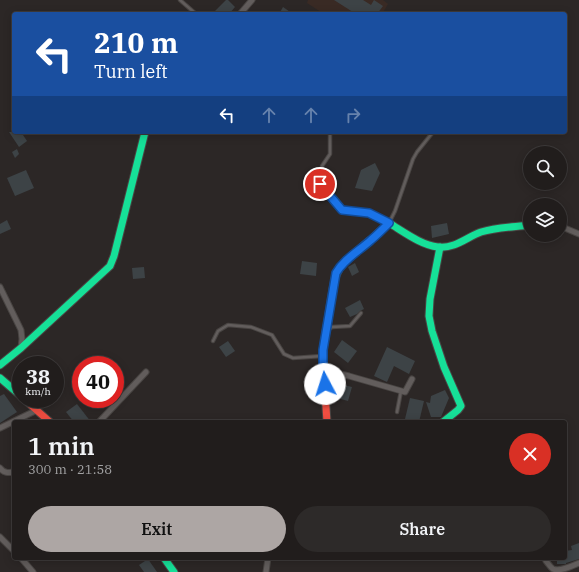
<!DOCTYPE html>
<meta charset="utf-8">
<style>
:root{--surface:#211d1c;--page:#2d2a29;--text:#f1f3f6;--muted:#a2a2a3;--line:#3e3b3b;--accent:#ada6a4}
body{margin:0;font-family:"IBM Plex Serif",serif;background:var(--page);color:var(--text);height:100vh;display:flex;flex-direction:column;font-size:15px;white-space:nowrap}
*{box-sizing:border-box;margin:0}
p{font-size:13px;color:var(--muted)}
.icon{flex:none;width:22px;height:22px;fill:none;stroke:currentColor;stroke-width:2;stroke-linecap:round;stroke-linejoin:round}
.map{position:relative;flex:1;overflow:hidden}
.details{position:absolute;left:12px;top:420px;width:555px;height:140px;display:flex;flex-direction:column;background:var(--surface);border-radius:4px;box-shadow:0 2px 10px #0003,0 0 0 1px var(--line)}
.details>*{flex:none}
.banner{position:absolute;left:12px;top:12px;width:555px;height:122px;border-radius:4px;box-shadow:0 2px 10px #0003,0 0 0 1px var(--line);background:#1a4fa0;color:#fff;overflow:hidden}
.controls{position:absolute;left:523px;top:146px;display:grid;gap:8px}
.controls a{display:grid;place-items:center;width:44px;height:44px;border-radius:50%;background:var(--surface);box-shadow:0 2px 10px #0003,0 0 0 1px var(--line);font-size:20px}
.speed{position:absolute;left:12px;top:356px;display:flex;gap:8px;font-size:20px;font-weight:700;text-align:center}
.speed>*{display:grid;place-content:center;width:52px;height:52px;border-radius:50%;background:var(--surface);box-shadow:0 2px 10px #0003,0 0 0 1px var(--line);line-height:1}
.speed small{font-size:10px;font-weight:400}
.speed .limit{border:6px solid #d22;background:#fff;color:#111}
.pin{position:absolute;display:grid;place-items:center;width:34px;height:34px;color:#fff;margin:-17px;border:2px solid #fff;border-radius:50%;box-shadow:0 1px 4px #0007}
.me{position:absolute;width:44px;margin:-22px;rotate:355deg;stroke-linejoin:round;filter:drop-shadow(0 0 3px #0008)}
.turn{display:flex;align-items:center;gap:14px;height:84px;padding:0 16px;font-size:18px}
.turn .icon{width:52px;height:52px;stroke-width:2.5}
.turn b{display:block;font-size:28px;line-height:34px}
.lanes{display:flex;align-items:center;height:38px;padding:0 16px;background:#0003;justify-content:center;gap:20px;direction:ltr}
.lanes .off{opacity:.35}
.round{display:grid;place-items:center;flex:none;width:42px;height:42px;border-radius:21px;background:var(--page)}
.summary{display:flex;align-items:center;justify-content:space-between;height:68px;padding:0 16px}
h1{font-size:24px;font-weight:600;line-height:30px}
.cta{display:flex;gap:8px;margin-top:auto;padding:8px 16px}
.cta a{flex:1;height:46px;border-radius:24px;background:var(--accent);color:#111;font-size:16px;font-weight:600;line-height:46px;text-align:center}
.cta a+a{background:var(--page);color:var(--text)}
.map>svg:first-child{display:block}
.built{fill:#392a24}
.building{fill:#3d4346}
.lines{fill:none;stroke-linecap:round;stroke-linejoin:round}
.lane-casing{stroke:#494543;stroke-width:4.5}
.street-casing{stroke:#494543;stroke-width:7}
.fast-casing{stroke:#494543;stroke-width:9}
.jam-casing{stroke:#494543;stroke-width:9}
.lane{stroke:#625d5c;stroke-width:2.5}
.street{stroke:#625d5c;stroke-width:5}
.fast{stroke:#16e098;stroke-width:7}
.jam{stroke:#f24e42;stroke-width:7}
.route-casing{stroke:#114b97;stroke-width:10}
.route{stroke:#1a73e8;stroke-width:7}
</style>
<div class="map">
<svg width="579" height="572" viewBox="0 0 579 572">
<rect width="100%" height="100%" fill="#2c2726"/>
<!-- built -->
<path class="built" d="M308,0H383L388,4L382,14H324L307,3Z"/>
<!-- building -->
<g class="building">
<path d="M226,0H228L235,7L229,14H212Z"/>
<path d="M334,0H363L371,5L374,0L383,6L377,14H356Z"/>
<path d="M283,7L293,14H279Z"/>
<path d="M9,132H21L27,141L19,147Z"/>
<path d="M17,149L19,154L15,158L12,152Z"/>
<path d="M375,163L380,173L372,191L355,188L361,170Z"/>
<path d="M26,170L34,188L15,196L7,178Z"/>
<path d="M7,220L11,229L0,234V224Z"/>
<path d="M447,223L449,234L432,238L431,226Z"/>
<path d="M302,261L317,263L316,276L300,274Z"/>
<path d="M355,263L359,272L352,276L348,267Z"/>
<path d="M144,267L145,278L133,279L132,268Z"/>
<path d="M360,300L364,309L360,311L357,314L350,317L345,308Z"/>
<path d="M342,340L357,351L348,363L334,352Z"/>
<path d="M228,341L235,351L226,357L219,347Z"/>
<path d="M387,347L415,361L409,374L394,366L387,382L374,376Z"/>
<path d="M340,384L352,387L348,401L337,398Z"/>
<path d="M445,390L449,398L441,417H431L426,402L430,403L431,396Z"/>
<path d="M4,394L17,412L0,423V396Z"/>
<path d="M410,398L424,401L419,422L405,419Z"/>
<path d="M37,399H48L41,405Z"/>
<path d="M77,404L91,422H74L66,412Z"/>
<path d="M579,543V559L566,563V564H557V558H565V551L572,550L571,546Z"/>
<path d="M148,559L157,572H144L139,565Z"/>
</g>
<g class="lines">
<!-- lane casing -->
<g class="lane-casing">
<g id="lane">
<path d="M180,0L196,14"/>
<path d="M330,132V154L322,166L319,184L342,209L369,213L389,223L395,211L413,159L417,152L433,132"/>
<path d="M328,330L332,327L350,326L361,313"/>
<path d="M213,341L218,331L228,325L251,327L272,335L284,354L293,358L322,356"/>
<path d="M397,412L401,391"/>
</g>
</g>
<!-- street casing -->
<g class="street-casing">
<g id="street">
<path d="M240,14L252,0"/>
<path d="M560,226L579,234"/>
<path d="M0,287L21,330L22,339L21,348"/>
<path d="M324,370L349,376L405,392L412,379"/>
<path d="M99,422L146,372"/>
<path d="M0,428L37,410"/>
<path d="M0,468C4,473 8,473 14,472"/>
<path d="M0,537L14,551"/>
<path d="M21,558L33,572"/>
<path d="M546,561C548,563 550,567 553,569C560,572 572,566 579,563"/>
<path d="M266,572L268,558"/>
</g>
</g>
<!-- fast casing -->
<g class="fast-casing">
<g id="fast">
<path d="M440,247L430,299L429,316L432,331L444,367L461,406L458,410L443,422"/>
<path d="M333,289L335,278L340,267L350,257L373,238L389,223C404,232 421,245 438,247C455,249 467,237 481,232C497,227 514,227 530,225"/>
<path d="M0,365L21,348L110,266L114,256L145,132"/>
<path d="M0,378L21,396"/>
<path d="M164,558L174,572"/>
</g>
</g>
<!-- jam casing -->
<g class="jam-casing">
<g id="jam">
<path d="M24,399L50,422"/>
<path d="M327,422L323,363V350L333,289"/>
</g>
</g>
<!-- lane -->
<use href="#lane" class="lane"/>
<!-- street -->
<use href="#street" class="street"/>
<!-- fast -->
<use href="#fast" class="fast"/>
<!-- jam -->
<use href="#jam" class="jam"/>
</g>
<g class="lines">
<!-- route casing -->
<g class="route-casing">
<path id="route" d="M320,184L342,210L369,213L389,223C383,229 377,235 371,240C359,251 344,259 336,273L323,350V363L325,384"/>
</g>
<!-- route -->
<use href="#route" class="route"/>
</g>
</svg>
<div class="controls">
<a><svg class="icon" aria-label="search" viewBox="0 0 24 24"><circle cx="10" cy="10" r="6"/><path d="M15 15l6 6"/></svg></a>
<a><svg class="icon" aria-label="layers" viewBox="0 0 24 24"><path d="M12 4l9 5-9 5-9-5zM3 14l9 5 9-5"/></svg></a>
</div>
<div class="speed"><div>38<small>km/h</small></div><div class="limit">40</div></div>
<div class="pin" style="left:320px;top:184px;background:#d93025"><svg class="icon" aria-label="arrive" viewBox="0 0 24 24"><path d="M6 21V4h12l-3 4 3 4H6"/></svg></div>
<svg class="me" style="left:325px;top:384px" viewBox="-20 -20 40 40"><circle r="19" fill="#fff"/><path d="M0-13L10 11 0 6-10 11z" fill="#1a73e8"/></svg>
<div class="banner">
<div class="turn"><svg class="icon" aria-label="left" viewBox="0 0 24 24"><path d="M17 20v-9H6M10 6l-5 5 5 5"/></svg><div><b>210 m</b>Turn left</div></div>
<div class="lanes"><svg class="icon" aria-label="left" viewBox="0 0 24 24"><path d="M17 20v-9H6M10 6l-5 5 5 5"/></svg><svg class="icon off" aria-label="ahead" viewBox="0 0 24 24"><path d="M12 20V5M6 11l6-6 6 6"/></svg><svg class="icon off" aria-label="ahead" viewBox="0 0 24 24"><path d="M12 20V5M6 11l6-6 6 6"/></svg><svg class="icon off" aria-label="right" viewBox="0 0 24 24"><path d="M7 20v-9h11M14 6l5 5-5 5"/></svg></div>
</div>
<section class="details">
<div class="summary"><div><h1>1 min</h1><p>300 m · 21:58</p></div><a class="round" style="background:#d93025;color:#fff"><svg class="icon" aria-label="close" viewBox="0 0 24 24"><path d="M6 6l12 12M18 6L6 18"/></svg></a></div>
<div class="cta"><a>Exit</a><a>Share</a></div>
</section>
</div>
